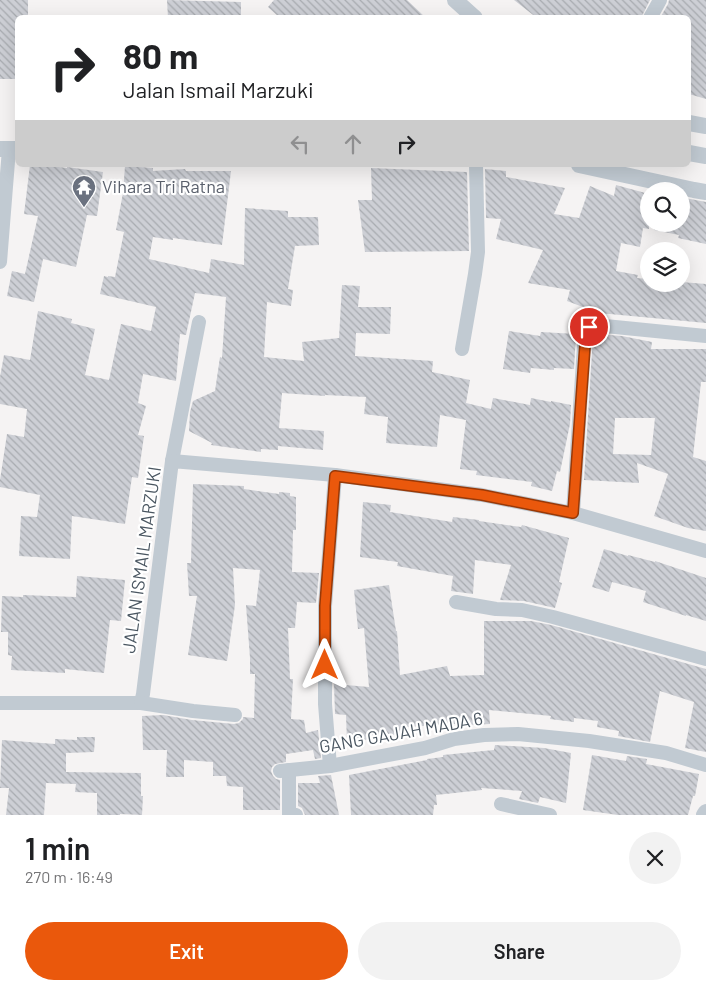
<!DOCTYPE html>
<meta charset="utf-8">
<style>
:root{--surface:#fff;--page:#f2f2f2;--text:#202124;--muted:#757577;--accent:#ea580c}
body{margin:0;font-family:Barlow,sans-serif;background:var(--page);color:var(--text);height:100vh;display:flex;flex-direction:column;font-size:19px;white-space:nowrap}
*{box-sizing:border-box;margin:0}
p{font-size:16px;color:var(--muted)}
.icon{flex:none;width:28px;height:28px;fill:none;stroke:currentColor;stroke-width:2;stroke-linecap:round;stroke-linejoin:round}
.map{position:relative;height:815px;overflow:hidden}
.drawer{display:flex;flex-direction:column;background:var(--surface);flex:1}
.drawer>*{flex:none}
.guide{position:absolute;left:15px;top:15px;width:676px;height:152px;border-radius:8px;box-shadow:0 5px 20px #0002;background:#fff;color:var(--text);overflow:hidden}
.fabs{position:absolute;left:640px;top:182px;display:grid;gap:10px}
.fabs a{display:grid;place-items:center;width:50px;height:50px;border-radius:50%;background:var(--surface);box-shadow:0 5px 20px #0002;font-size:25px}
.pin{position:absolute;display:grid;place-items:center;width:42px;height:42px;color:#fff;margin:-21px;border:2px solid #fff;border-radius:50%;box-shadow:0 1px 5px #0007}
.me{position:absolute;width:55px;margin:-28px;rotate:0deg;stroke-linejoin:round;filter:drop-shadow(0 0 4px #0008)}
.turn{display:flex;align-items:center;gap:18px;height:105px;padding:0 25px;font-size:22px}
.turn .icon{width:65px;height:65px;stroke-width:2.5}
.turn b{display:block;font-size:35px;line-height:42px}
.lanes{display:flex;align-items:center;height:48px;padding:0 25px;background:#0003;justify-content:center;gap:25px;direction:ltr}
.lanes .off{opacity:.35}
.round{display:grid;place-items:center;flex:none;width:52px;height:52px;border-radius:26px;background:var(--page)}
.overview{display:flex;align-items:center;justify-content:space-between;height:85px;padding:0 25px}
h1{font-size:30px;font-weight:600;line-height:38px}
.cta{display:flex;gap:10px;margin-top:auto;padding:10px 25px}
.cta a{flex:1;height:58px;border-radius:30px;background:var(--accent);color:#fff;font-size:20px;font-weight:600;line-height:58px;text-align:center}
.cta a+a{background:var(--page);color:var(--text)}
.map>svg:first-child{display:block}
.building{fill:url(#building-back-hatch);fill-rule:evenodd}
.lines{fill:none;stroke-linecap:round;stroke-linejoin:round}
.minor{stroke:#c1cad2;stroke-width:14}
.tertiary{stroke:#c1cad2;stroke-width:16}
.route-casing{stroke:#983908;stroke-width:12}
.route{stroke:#ea580c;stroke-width:9}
.labels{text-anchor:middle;stroke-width:4.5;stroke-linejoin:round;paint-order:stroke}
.worship-label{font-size:18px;fill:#5b616d;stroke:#fff;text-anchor:start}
.street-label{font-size:18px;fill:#4a5661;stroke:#fff}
</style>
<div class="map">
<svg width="706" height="815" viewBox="0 0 706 815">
<defs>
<pattern id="building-back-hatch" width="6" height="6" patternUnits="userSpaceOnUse" patternTransform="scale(1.25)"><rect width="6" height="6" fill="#cdcfd5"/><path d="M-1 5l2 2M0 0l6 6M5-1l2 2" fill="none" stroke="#a8abb0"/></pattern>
</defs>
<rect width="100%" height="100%" fill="#f5f3f3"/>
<!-- building -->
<g class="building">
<path d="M0,0H28V18H18V79H0Z"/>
<path d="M167,0L241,2V18H168Z"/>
<path d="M274,0H407L426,18H280L268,7Z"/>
<path d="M514,0H650L641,18H537Z"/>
<path d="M669,0H706V99L689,94V18H660L668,4Z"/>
<path d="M30,165H42L67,168V167L103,172L97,216L87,215L76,267L43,259L34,302L7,296L12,271L25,274L38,216L24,214Z"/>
<path d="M125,166L153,168V171L185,169L186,171H231L222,245L173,238V240L153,237L149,259L209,273L211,259L244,265L245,208L288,211V217H318L319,245L295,246L288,289L293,290L291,306L267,302L264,357L304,361L302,342L339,338L342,285L360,286L358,307H391L390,334L356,333L355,356L433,361L432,372L470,380L466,403L491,409L493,398L530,405L531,398L551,402V401L571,405L570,424L560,472L557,471L552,491L531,486L532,482L476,475L477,471L460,469L466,420L440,415L437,447L386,443L388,417L364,414L366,397L325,395V396L282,393L279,428L324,431L323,450L278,446V450L261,449V452L211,445L212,443L189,431L190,412L193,401L215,391L220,357L222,358L226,297L195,293L186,335L180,334L176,381L143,374L138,403L146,406L138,435L144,436L138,478L132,477L125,524L72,516L70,559L19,556L21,516L37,517L40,495L0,487V480L7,434L24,437L27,409L0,404V377L4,355L30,360L38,311L72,319L71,323L95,329L85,375L109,380L121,324L151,331L156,307L100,294L104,276L108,277V276L115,277L124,232L116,230L123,193Z"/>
<path d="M371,168L467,172L469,251L365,252L358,200H372Z"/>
<path d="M485,169L506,171V177L565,188L554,214L579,218L590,186L614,196L616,185L649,194V229L643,228L640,247L621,243L616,271L638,275L637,278L649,279V284H681V282L706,284V323L599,313L567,301L570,290L528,283L543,250L496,239L501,219L486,218Z"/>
<path d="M685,198L706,202V244L678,238L679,235L654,230L655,224H681Z"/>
<path d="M509,331L540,336L541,332L576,334L574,369L554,368V370L531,368L530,373L503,369Z"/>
<path d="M596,334L622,336L652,342L651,349H706V382H701L693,457L706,461V531L688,528L654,516L668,474L637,463L639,483L584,480L593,336H596ZM615,418H655L651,455L613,454Z"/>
<path d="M193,484L244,486V489L279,494V492L290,493V496L296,497V530H293L292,572L319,573L316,603L297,602L295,628H288L290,679H293L291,719L304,720L306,733L318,730L321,758L315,759L313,750L286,754V762L275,764L272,767L271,771L273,776L276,779L280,780V810H243V787L227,786L226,776H213V762L184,760V777H166L167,750H143L142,716L163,715L192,720L234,724L239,723L243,719V717L254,718L255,674H250V658L246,605L256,606L260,570L233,568L235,605L227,661L188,655L197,596H189L187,563H191Z"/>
<path d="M363,502L391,505L390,512L452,522L453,517L479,520V521L521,527L522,525L569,538L559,582L562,583L555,608L524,601L500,600L511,565L475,560L473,594L451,591L453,576L397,566L398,562L360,557Z"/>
<path d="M604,549L628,556V555L655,562V561L706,578V621L686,615V616L643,602L646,591L612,582L609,592L592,587Z"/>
<path d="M77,576L125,580L121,621L110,620L104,673L65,669V673L11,670L12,656L8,655V632H1L2,596L23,597V595L76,597Z"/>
<path d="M389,585L396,631H397L400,675L447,666L450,676L484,675V621H531L551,625L706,669V752L685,748L694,702L660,691L650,742L618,736L619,731L597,727L598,721L574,718V722L550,719L551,716L489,710L490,724L469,725V723L407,727L408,732L347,743L346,715L335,714L334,684L369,687L364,628L358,629L354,590Z"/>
<path d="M77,737H95L94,752L66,753V772L141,773V796H143L142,815L120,814V815H97V793L75,792L76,784L46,783L44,815H6L9,788H0L2,740L55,744V739L77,740Z"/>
<path d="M495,745L544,748L571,753L566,803L540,797L538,803L519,799L522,791L481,788L482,790L436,795L437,805H434L433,815H351L349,775L427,760V759L443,757V755L494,750Z"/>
<path d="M592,755L626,761L627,756L647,759L646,764L699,774L695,796H693L688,815H618L583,810Z"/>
<path d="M331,775L339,815H305L302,808L298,806V783H320L318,776Z"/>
</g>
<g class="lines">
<!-- minor -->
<g class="minor">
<path d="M650,18L660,0"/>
<path d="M0,262L9,149"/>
<path d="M462,349L475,274L478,252L476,165"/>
<path d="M172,461L199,322"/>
<path d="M573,513L585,331L589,327L595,325L706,336"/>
<path d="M456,602L496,609L522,610L553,617L706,659"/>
<path d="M0,703H141L143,694L172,461L335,475L482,495L573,513L706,551"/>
<path d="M141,703L193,711L235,715"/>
<path d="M330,766L325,704V606L335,475"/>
<path d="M289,770V814L296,815"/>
<path d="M280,771L330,766L425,748L454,739L484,735L518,734L589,741L666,753L706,765"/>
<path d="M501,804L550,815"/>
</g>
<!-- tertiary -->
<g class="tertiary">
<path d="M455,0L475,18"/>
<path d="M689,123L706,126"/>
<path d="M0,149H18"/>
<path d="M689,153L706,156"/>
<path d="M579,165L694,190L706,192"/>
<path d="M704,815L706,812"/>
</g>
</g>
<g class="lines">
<!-- route casing -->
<g class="route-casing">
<path id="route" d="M325,665V606L335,476L482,495L573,513L586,331L589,327"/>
</g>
<!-- route -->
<use href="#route" class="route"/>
</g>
<!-- icons -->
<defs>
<g id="temple-pin" transform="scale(1.25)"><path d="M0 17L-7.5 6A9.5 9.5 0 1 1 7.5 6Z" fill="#6b7280" stroke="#fff"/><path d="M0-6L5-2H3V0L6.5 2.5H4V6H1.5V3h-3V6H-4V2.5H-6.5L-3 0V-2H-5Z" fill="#fff"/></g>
</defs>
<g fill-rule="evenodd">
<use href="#temple-pin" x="84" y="187"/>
</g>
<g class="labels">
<!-- worship labels -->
<g class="worship-label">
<text x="102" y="193">Vihara Tri Ratna</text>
</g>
<!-- street labels -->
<g class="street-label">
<text transform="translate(142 560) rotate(-82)" y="6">JALAN ISMAIL MARZUKI</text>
<text transform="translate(401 733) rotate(-10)" y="6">GANG GAJAH MADA 6</text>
</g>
</g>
</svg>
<div class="fabs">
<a><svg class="icon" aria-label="search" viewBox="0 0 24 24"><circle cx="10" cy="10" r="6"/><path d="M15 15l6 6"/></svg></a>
<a><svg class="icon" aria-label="layers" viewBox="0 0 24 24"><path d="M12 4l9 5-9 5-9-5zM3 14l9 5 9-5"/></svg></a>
</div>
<div class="pin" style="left:589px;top:327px;background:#d93025"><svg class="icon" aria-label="arrive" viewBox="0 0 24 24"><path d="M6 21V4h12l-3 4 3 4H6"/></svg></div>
<svg class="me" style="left:325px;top:665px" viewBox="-20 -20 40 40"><path d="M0-17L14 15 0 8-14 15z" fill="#ea580c" stroke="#fff" stroke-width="4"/></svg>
<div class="guide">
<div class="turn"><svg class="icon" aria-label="right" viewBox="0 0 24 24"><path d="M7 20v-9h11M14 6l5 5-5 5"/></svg><div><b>80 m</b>Jalan Ismail Marzuki</div></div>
<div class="lanes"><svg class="icon off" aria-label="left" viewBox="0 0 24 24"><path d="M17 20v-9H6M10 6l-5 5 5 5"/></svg><svg class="icon off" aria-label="ahead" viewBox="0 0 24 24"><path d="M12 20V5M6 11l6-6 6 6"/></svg><svg class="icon" aria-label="right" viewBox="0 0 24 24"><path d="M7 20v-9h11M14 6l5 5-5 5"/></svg></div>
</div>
</div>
<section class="drawer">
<div class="overview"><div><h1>1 min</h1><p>270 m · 16:49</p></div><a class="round"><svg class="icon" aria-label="close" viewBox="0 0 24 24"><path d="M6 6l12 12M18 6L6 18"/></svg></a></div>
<div class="cta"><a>Exit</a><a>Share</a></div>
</section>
